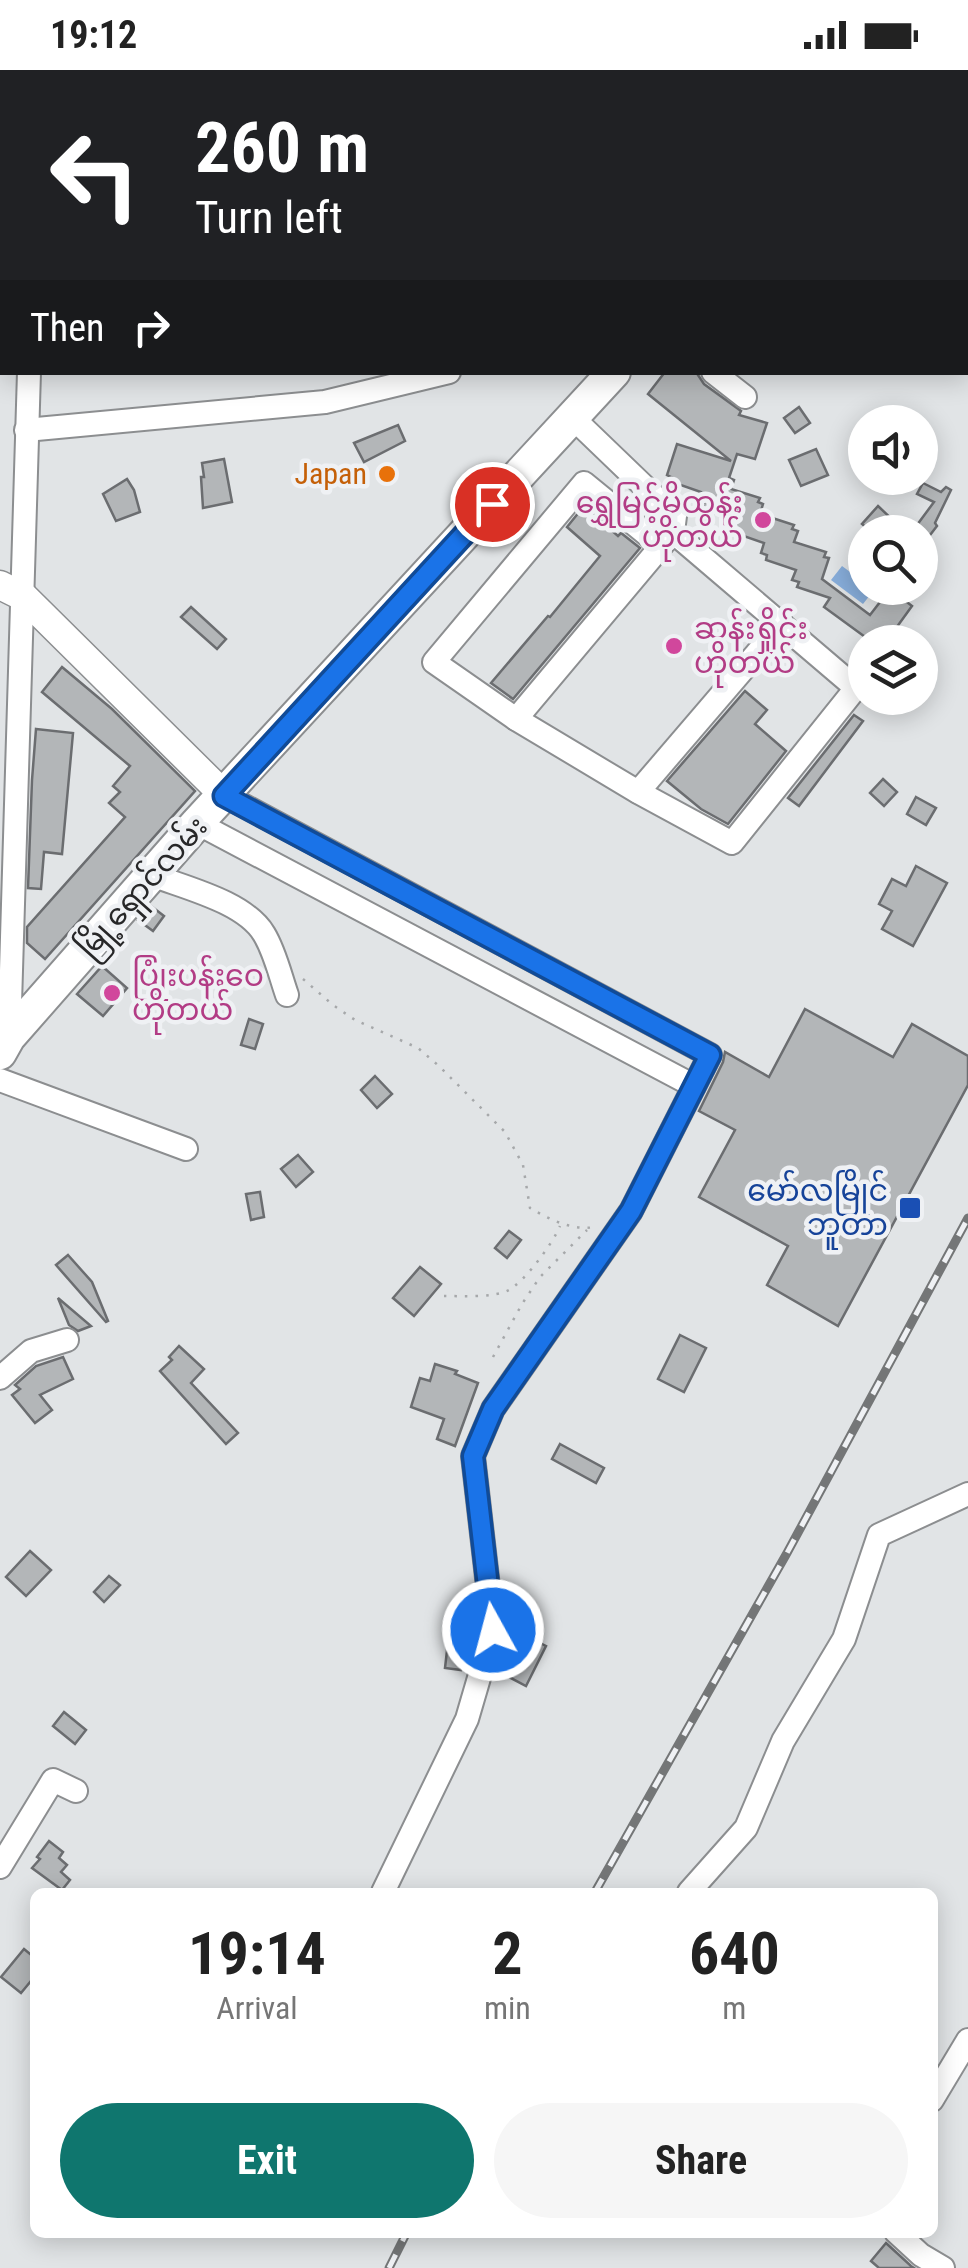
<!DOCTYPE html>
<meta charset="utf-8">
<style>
:root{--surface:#fff;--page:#f6f6f6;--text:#222;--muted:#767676;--accent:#0f766e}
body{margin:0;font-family:"Roboto Condensed","Noto Sans Myanmar",sans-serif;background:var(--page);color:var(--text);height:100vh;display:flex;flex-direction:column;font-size:38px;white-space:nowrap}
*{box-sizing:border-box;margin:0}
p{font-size:32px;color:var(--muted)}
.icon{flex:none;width:55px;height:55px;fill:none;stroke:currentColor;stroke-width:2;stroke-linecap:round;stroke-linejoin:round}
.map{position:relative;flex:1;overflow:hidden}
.side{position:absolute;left:30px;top:1818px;width:908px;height:350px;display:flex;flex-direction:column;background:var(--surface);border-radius:15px;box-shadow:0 5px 25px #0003}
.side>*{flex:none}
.top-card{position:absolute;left:0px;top:0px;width:970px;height:305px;box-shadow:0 5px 25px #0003;background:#202124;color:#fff;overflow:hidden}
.fabs{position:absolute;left:848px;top:335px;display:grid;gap:20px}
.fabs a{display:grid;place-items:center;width:90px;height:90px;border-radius:50%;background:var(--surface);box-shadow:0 5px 25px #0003;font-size:50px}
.pin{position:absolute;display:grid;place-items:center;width:85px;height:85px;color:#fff;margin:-42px;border:5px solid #fff;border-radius:50%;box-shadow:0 2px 10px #0007}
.me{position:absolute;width:110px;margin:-55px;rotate:353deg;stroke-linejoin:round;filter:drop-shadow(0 0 8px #0008)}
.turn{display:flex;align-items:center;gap:35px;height:210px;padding:0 30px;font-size:45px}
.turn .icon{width:130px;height:130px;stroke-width:2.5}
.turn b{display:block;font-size:70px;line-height:85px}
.then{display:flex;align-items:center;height:95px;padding:0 30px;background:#0003;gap:20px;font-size:38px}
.eta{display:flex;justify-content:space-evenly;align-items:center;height:170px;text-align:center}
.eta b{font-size:60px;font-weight:700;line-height:70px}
.button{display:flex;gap:20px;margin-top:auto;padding:20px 30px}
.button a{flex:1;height:115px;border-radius:60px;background:var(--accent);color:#fff;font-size:40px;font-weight:700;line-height:115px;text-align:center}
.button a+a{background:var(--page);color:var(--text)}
.status{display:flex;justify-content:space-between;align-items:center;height:70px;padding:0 50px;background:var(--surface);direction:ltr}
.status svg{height:28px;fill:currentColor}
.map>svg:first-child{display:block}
.forest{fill:#abbc84}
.water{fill:#87adda}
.building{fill:#b3b6b8;stroke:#6b6d70;stroke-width:2.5}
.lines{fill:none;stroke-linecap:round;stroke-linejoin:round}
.minor-casing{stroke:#8c8e90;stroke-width:26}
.major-casing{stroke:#8c8e90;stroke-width:31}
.highway-casing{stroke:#8c8e90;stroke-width:36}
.path{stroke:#a6a8aa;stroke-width:2.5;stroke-dasharray:2.5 8;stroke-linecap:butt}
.minor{stroke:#fff;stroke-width:22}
.major{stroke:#fff;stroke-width:28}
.highway{stroke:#fff;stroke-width:32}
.rail-casing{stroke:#747677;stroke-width:9}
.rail{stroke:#eff1f4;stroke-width:5;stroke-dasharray:15;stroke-linecap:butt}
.route-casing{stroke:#114b97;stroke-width:25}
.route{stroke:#1a73e8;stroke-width:18}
.food-dot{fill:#e8710a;stroke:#eff1f4;stroke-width:4}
.hotel-dot{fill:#d1479c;stroke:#eff1f4;stroke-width:4}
.transit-dot{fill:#1a4fb4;stroke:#eff1f4;stroke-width:4}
.labels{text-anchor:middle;stroke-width:9;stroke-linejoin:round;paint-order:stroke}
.food-label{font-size:30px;fill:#c56008;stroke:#eff1f4;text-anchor:end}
.hotel-label{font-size:30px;fill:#b23c85;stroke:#eff1f4;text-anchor:start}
.street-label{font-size:30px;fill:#272728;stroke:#eff1f4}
.transit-label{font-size:30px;fill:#164399;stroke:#eff1f4;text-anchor:end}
</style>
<div class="status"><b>19:12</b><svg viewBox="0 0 49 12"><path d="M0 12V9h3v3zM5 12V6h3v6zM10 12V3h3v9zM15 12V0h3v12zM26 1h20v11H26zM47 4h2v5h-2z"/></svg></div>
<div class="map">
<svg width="968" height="2198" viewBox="0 0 968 2198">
<rect width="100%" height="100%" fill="#e1e4e6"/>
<!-- forest -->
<path class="forest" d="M0,0H108L107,2H2V210L0,215Z"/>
<!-- water -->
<path class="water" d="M842,496L865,513V518L874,520L863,534L831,510Z"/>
<!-- building -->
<g class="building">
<path d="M665,302H696L704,314L741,341L739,345L767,353L755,389L737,384L729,408L734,410L731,419L760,428L758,432L763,434L760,444L794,455L792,459L798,461L794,472L826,482L824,487L829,488L822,509L870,545L890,519L912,536L886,572H872L824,537L830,528L797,517L799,512L792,510L796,500L766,490L767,485L761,483L764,473L732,462L733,458L727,455L729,448L703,439L704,434L698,432L701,422L672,412L673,408L667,405L677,374L731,391L648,324Z"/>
<path d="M799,337L810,353L795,363L784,348Z"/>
<path d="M398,355L405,371L364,392L354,373Z"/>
<path d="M816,379L828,405L801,416L789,390Z"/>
<path d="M224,389L232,432L203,438L201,407H204L202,393Z"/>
<path d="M127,409L134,420L140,442L116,451L103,424Z"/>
<path d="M923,413L941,422L946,417L951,420L935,453L937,456L927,469L914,459L934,432L917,424Z"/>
<path d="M584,436L618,466L621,463L640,478L513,629L491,613L548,546L550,547L600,486L567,457Z"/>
<path d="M878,436L897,454L890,462H871L862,454Z"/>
<path d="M191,537L226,569L217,579L181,547Z"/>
<path d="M62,597L112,639L195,721L45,889L27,873V857L125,747L109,733L120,722L113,716L130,696L42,622Z"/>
<path d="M745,621L767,640L755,654L786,681L728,754L701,739L667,711Z"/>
<path d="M854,645L863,651L799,736L788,728Z"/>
<path d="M36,659L73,663L62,784L44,782L41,819L28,818L32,710Z"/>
<path d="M883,709L897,722L884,736L870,723Z"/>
<path d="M916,727L936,738L926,755L907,744Z"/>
<path d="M916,796L947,813L913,876L882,859L892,841L879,834L892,809L906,816Z"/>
<path d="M151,836L164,846L153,861L138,850Z"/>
<path d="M102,896L127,918L103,946L77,924Z"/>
<path d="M805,939L893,987L912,954L968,986V1015L838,1256L767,1215L788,1176L699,1127L735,1060L699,1041L723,992L725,982L769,1007Z"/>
<path d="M249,949L263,954L255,979L241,975Z"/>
<path d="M375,1006L392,1024L377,1038L361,1020Z"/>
<path d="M298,1085L313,1102L296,1117L281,1099Z"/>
<path d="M260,1122L264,1147L251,1150L246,1124Z"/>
<path d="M509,1161L521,1170L507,1188L495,1178Z"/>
<path d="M68,1185L92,1212L108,1251L106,1252L56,1195Z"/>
<path d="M420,1197L441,1214L414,1246L393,1228Z"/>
<path d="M58,1228L91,1256L78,1261L69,1255Z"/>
<path d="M680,1265L706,1278L684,1322L658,1309Z"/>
<path d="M179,1276L204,1299L191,1313L238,1363L226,1374L160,1301L172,1290L169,1287Z"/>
<path d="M63,1287L73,1309L40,1325L52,1340L35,1353L12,1325L20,1319L15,1315L36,1296Z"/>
<path d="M435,1294L457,1301L455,1304L478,1313L455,1376L437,1369L444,1349L411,1337L420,1308L430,1311Z"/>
<path d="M560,1374L604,1398L596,1413L552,1389Z"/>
<path d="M30,1481L51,1500L26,1526L6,1507Z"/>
<path d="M109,1506L120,1515L104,1532L94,1522Z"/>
<path d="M526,1566L546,1576L526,1616L507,1606Z"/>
<path d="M448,1572L464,1574L461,1600L445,1598Z"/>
<path d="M64,1642L86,1660L75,1674L53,1656Z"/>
<path d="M49,1771L63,1782L59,1788L67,1795L61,1802L70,1810L62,1820L32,1798L40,1789L37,1787Z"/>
<path d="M24,1879L35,1888V1906L21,1923L1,1907Z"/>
<path d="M886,2173L911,2196L914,2198H879L871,2191Z"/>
</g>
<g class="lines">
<!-- minor casing -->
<g class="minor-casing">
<g id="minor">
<path d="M136,2L138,0"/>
<path d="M713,302L745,327"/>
<path d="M26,360L325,332L449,302"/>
<path d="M661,476L584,413L434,592L516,649L638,722L732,773L856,618L673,462"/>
<path d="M516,649L673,462L675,446L572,347"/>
<path d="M638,722L782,554"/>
<path d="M224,725L710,985L631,1141L493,1339L473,1386L493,1560L467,1649L383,1822"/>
<path d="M197,753L694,1016"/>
<path d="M152,805C186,818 245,832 264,864C275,882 280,905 287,925"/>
<path d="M9,967L29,302"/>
<path d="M0,1010L186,1079"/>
<path d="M0,1308L31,1281L67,1270"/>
<path d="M0,1797L53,1710L76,1721"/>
<path d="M689,1822L746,1758L783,1671L844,1569L879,1465L968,1424"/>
<path d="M932,2030L968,1970"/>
<path d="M896,2162L921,2185L943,2198"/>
</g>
</g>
<!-- major casing -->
<g class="major-casing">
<path id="major" d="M0,515L24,527L224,725"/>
</g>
<!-- highway casing -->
<g class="highway-casing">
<g id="highway">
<path d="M911,2L914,0"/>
<path d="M0,983L9,967L197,753L614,302"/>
</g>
</g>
<!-- path -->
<g class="path">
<path d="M303,909L333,935L355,950L418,978L439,996L505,1062L523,1095L530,1138C549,1149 572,1161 595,1157"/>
<path d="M444,1226C461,1226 494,1228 509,1220C526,1210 553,1173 560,1156"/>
<path d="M493,1287L522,1234L540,1207L587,1160"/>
</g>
<!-- minor -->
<use href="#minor" class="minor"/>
<!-- major -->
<use href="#major" class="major"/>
<!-- highway -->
<use href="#highway" class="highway"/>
<!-- rail casing -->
<g class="rail-casing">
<g id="rail">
<path d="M595,1822L787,1483L968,1148"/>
<path d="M389,2198L407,2162"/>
</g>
</g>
<!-- rail -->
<use href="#rail" class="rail"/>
</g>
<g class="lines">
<!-- route casing -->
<g class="route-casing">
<path id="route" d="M492,434L224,726L710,985L631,1141L493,1339L473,1386L493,1560"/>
</g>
<!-- route -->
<use href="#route" class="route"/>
</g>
<!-- markers -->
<circle class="food-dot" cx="387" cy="404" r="10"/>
<g class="hotel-dot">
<circle cx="763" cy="450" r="10"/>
<circle cx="674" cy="576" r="10"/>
<circle cx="112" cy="923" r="10"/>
</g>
<rect class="transit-dot" x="898" y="1126" width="24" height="24" rx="5"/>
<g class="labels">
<!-- food labels -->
<g class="food-label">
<text x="367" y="414">Japan</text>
</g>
<!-- hotel labels -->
<g class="hotel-label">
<text x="743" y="443" text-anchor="end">ရွှေမြင့်မိုထွန်း<tspan x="743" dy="34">ဟိုတယ်</tspan></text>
<text x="694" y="569">ဆန်းရှိုင်း<tspan x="694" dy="34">ဟိုတယ်</tspan></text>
<text x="132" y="916">ပြုံးပန်းဝေ<tspan x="132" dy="34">ဟိုတယ်</tspan></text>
</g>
<!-- street labels -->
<g class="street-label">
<text transform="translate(142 817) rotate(-48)" y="10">မြို့ရှောင်လမ်း</text>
</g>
<!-- transit labels -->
<g class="transit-label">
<text x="888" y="1131">မော်လမြိုင်<tspan x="888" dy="34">ဘူတာ</tspan></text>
</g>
</g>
</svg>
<div class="fabs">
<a><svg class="icon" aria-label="sound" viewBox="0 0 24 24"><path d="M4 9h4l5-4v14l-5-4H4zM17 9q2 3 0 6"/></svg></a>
<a><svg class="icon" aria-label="search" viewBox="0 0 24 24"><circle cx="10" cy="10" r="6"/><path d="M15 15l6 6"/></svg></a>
<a><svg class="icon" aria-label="layers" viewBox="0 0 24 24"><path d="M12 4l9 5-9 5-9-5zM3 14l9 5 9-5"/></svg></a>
</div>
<div class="pin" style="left:492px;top:434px;background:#d93025"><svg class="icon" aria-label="arrive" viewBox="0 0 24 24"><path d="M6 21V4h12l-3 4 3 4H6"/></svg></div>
<svg class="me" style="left:493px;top:1560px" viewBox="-20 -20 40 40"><circle r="17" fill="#1a73e8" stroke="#fff" stroke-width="3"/><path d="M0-11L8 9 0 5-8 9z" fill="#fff"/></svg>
<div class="top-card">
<div class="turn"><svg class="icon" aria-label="left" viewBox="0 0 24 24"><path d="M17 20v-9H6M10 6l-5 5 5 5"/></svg><div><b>260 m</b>Turn left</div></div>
<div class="then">Then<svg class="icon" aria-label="right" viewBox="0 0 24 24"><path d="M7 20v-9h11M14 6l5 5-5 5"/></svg></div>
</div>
<section class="side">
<div class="eta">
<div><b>19:14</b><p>Arrival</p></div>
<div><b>2</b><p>min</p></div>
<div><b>640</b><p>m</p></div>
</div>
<div class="button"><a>Exit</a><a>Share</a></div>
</section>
</div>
